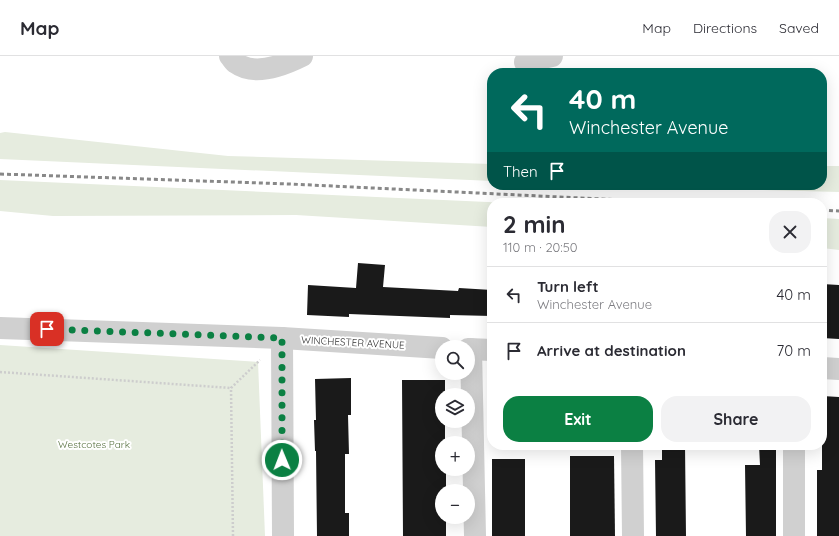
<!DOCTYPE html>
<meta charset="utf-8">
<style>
:root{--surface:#fff;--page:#f2f2f3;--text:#2b2b33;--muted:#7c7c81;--line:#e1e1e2;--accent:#0b8043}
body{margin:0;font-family:Quicksand,sans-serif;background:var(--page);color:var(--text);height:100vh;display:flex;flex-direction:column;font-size:15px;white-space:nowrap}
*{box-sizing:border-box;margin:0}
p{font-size:13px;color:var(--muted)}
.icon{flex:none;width:22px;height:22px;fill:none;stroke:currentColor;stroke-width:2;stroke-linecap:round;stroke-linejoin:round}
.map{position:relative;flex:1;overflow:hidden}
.details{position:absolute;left:487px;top:142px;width:340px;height:252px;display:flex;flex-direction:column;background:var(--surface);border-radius:16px;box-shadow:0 4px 16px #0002}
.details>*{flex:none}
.guide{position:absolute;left:487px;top:12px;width:340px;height:122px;border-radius:16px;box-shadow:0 4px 16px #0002;background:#00695c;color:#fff;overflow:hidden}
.tools{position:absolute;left:435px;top:284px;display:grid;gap:8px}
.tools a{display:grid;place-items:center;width:40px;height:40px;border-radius:50%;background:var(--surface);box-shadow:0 4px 16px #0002;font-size:20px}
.pin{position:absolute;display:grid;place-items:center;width:34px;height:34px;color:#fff;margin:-17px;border-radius:8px;box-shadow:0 2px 6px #0006}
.me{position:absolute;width:44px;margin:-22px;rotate:359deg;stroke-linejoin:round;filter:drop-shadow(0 0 3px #0008)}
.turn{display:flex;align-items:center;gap:14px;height:84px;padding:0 16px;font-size:18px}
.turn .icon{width:52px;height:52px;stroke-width:2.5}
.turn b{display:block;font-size:28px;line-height:34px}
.then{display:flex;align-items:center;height:38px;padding:0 16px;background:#0003;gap:8px;font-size:15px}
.round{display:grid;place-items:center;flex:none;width:42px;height:42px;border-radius:16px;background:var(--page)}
.head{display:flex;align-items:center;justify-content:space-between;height:68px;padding:0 16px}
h1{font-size:24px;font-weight:700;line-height:30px}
.button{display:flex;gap:8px;margin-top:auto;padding:8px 16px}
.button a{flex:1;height:46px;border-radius:16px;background:var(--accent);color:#fff;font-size:16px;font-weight:700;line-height:46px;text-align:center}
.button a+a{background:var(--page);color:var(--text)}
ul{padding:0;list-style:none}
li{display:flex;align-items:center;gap:12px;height:56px;padding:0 16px;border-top:1px solid var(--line)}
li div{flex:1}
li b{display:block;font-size:15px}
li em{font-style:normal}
header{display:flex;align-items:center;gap:24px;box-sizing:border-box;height:56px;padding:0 20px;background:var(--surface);border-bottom:1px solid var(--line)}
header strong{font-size:19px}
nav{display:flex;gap:22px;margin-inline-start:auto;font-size:14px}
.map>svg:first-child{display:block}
.green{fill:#e6ecdf}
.building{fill:#1a1a1a}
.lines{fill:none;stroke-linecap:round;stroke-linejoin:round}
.path{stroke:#cdcdcd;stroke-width:2.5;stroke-dasharray:2 2;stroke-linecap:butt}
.minor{stroke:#d0d0d0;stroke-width:22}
.rail{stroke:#888;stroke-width:3;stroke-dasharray:4 3;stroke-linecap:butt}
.route{stroke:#0b8043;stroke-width:7;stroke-dasharray:0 12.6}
.labels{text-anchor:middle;stroke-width:4;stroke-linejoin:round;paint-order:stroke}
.street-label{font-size:10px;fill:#333;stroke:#fff}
.park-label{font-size:10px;fill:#56703f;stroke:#fff}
</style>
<header>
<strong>Map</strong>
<nav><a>Map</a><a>Directions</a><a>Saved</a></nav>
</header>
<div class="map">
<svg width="839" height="480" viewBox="0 0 839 480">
<rect width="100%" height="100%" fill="#fff"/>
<!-- green -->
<g class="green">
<path d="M5,76L228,100L492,108V125L0,103V77Z"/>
<path d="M822,110H839V136L585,129H822Z"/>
<path d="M0,124L510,147H492V171L296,159L53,160L0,155Z"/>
<path d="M822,162L839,163V194L822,192Z"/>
<path d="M0,289L258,306L265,480H0Z"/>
</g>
<!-- building -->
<g class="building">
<path d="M358,207L385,209L383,231L458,235L459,232L492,234V260L450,259V262L349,258V261L307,259L308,229L356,232Z"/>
<path d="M822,228L839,229V283L822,282Z"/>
<path d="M351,322V359H348L349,398H345V457H349V480H317L316,395H315L314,364H316L315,323Z"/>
<path d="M402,324H445V339H442V365H445V387H442V413H446V435H442V461H446V480H403Z"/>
<path d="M822,340L839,341V480H817V414H822Z"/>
<path d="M662,389H685L686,480H656L655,404H662Z"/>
<path d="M759,389H776V480H746L745,409H760Z"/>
<path d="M570,400H614L615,480H570Z"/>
<rect x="492" y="403" width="33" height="77"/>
</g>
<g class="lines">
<!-- path -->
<g class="path">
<path d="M0,316L231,332"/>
<path d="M233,480L231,332L260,304"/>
</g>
<!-- minor -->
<g class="minor">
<path d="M230,0C232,2 234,6 236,7C255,21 284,9 302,0"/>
<path d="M525,6L552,0"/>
<path d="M0,272L282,282L442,292"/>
<path d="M282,282L283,480"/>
<path d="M468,293L492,294"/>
<path d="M471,293L475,480"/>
<path d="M822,312L839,313"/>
<path d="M632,389L633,480"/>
<path d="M794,480V389"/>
</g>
<!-- rail -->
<g class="rail">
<path d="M0,118L290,128L685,147"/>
<path d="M822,154L839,155"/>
</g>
</g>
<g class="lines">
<!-- route -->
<path class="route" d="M47,273L282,282V404"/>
</g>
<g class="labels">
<!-- street labels -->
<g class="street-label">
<text transform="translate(353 286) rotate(3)" y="4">WINCHESTER AVENUE</text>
</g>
<!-- park labels -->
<g class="park-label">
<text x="94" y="392">Westcotes Park</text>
</g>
</g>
</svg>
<div class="tools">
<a><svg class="icon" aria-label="search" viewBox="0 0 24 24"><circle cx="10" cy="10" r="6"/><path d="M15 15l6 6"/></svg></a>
<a><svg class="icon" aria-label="layers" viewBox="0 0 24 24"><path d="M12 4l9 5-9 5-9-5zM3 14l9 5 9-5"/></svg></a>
<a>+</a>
<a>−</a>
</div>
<div class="pin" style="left:47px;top:273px;background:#d93025"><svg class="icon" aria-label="arrive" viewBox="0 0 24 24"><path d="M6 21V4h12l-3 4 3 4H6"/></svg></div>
<svg class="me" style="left:282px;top:404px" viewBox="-20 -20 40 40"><circle r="17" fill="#0b8043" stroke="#fff" stroke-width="3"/><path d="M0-11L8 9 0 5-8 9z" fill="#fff"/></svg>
<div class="guide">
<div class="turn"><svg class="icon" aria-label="left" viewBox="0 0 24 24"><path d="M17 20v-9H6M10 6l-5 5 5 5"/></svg><div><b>40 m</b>Winchester Avenue</div></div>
<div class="then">Then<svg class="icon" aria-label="arrive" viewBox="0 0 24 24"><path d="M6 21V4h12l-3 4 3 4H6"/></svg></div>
</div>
<section class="details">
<div class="head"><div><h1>2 min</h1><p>110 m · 20:50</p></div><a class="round"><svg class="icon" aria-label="close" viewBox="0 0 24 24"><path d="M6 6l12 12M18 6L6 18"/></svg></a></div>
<ul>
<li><svg class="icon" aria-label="left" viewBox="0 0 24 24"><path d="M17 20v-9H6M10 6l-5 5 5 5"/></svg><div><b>Turn left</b><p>Winchester Avenue</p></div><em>40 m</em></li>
<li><svg class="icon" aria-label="arrive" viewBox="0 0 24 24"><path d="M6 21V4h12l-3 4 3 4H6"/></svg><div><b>Arrive at destination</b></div><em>70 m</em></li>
</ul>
<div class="button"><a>Exit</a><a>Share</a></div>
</section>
</div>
